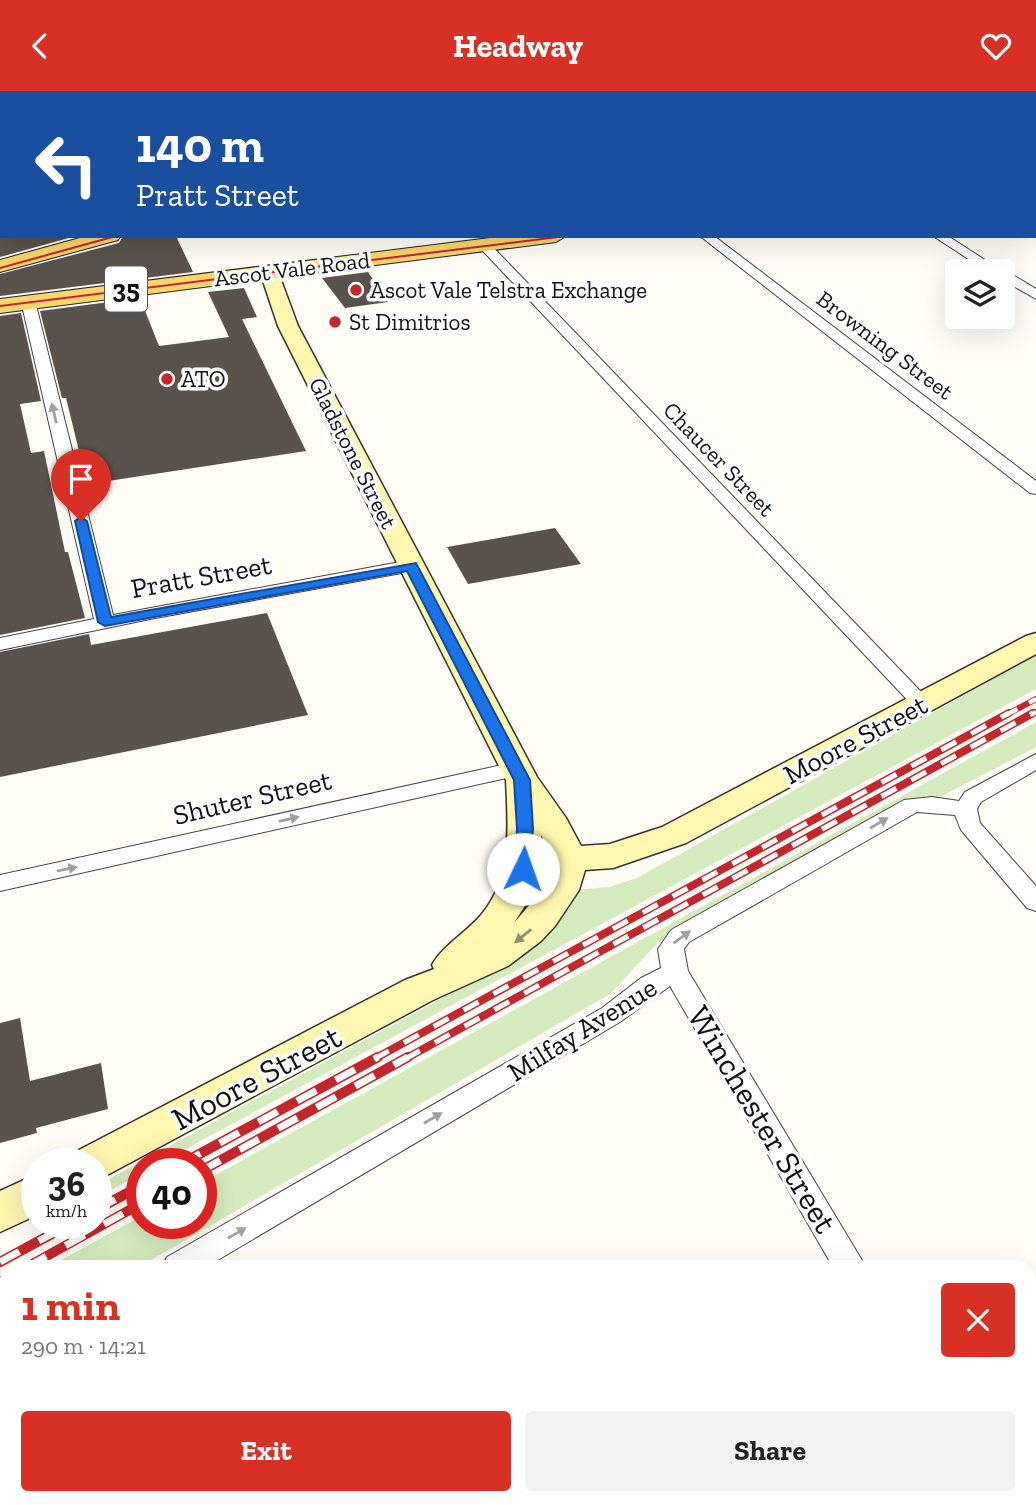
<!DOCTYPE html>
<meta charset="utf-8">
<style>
:root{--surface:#fff;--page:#f2f2f2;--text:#222;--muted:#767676;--accent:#d93025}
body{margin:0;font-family:"Zilla Slab",serif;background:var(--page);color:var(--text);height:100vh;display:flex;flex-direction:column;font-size:26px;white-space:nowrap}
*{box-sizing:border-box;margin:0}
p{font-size:23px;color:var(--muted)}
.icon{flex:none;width:38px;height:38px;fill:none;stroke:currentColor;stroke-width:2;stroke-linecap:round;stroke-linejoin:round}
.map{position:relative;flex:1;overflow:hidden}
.sheet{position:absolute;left:0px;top:1169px;width:1036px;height:245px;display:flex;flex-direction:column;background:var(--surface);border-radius:21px 21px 0 0;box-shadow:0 7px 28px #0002}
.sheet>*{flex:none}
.guide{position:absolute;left:0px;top:0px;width:1036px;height:147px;box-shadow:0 7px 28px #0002;background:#1a4fa0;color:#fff;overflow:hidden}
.controls{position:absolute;left:945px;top:168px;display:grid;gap:14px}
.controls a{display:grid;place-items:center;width:70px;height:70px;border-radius:7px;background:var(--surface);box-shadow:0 7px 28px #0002;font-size:35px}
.speed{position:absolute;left:21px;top:1057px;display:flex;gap:14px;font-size:35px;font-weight:700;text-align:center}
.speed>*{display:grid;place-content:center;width:91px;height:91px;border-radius:50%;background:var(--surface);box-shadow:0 7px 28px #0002;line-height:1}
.speed small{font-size:18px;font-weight:400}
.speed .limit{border:10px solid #d22;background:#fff;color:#111}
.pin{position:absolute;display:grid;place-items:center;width:60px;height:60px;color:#fff;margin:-72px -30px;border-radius:50% 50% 50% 0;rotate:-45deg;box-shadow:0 0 7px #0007}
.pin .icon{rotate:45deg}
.me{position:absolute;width:77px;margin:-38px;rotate:3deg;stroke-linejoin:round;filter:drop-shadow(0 0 5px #0008)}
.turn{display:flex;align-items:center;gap:24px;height:147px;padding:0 21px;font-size:32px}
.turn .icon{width:91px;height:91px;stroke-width:2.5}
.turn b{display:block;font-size:49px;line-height:60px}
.round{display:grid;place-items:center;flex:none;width:74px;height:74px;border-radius:7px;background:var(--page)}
.summary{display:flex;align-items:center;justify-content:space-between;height:119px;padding:0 21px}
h1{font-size:42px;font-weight:800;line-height:52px;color:var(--accent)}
.action{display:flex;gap:14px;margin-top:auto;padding:14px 21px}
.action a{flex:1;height:80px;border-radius:7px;background:var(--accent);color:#fff;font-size:28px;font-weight:800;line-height:80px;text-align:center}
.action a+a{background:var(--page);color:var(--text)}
header{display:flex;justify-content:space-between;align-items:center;height:91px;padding:0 21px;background:var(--accent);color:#fff;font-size:32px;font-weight:800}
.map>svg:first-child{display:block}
.green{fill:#d5ebbd}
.building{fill:#5a524d}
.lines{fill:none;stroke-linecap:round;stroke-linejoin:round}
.street-casing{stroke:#444;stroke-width:2}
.secondary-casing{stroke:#333;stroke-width:3}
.primary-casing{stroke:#222;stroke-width:2}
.street{fill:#fff;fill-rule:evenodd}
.secondary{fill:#fff6b0;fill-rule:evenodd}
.primary{fill:#f9d66b;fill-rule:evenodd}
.tram{stroke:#c4262e;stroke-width:2}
.rail-far2-casing{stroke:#c4262e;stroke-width:6}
.rail-far1-casing{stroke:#c4262e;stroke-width:8}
.rail-casing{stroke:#c4262e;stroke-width:10}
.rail-far2{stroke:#fff;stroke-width:4.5;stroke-dasharray:13;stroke-linecap:butt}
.rail-far1{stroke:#fff;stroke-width:5;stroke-dasharray:17;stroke-linecap:butt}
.rail{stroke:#fff;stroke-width:7;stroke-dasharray:22;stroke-linecap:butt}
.oneway{fill:#a0a0a0}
.oneway2{fill:#948f68}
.route{fill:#1a73e8;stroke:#114b97;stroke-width:2}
.poi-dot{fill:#c4262e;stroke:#fff;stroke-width:2.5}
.labels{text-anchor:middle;stroke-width:7;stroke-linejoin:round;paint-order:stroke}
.far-street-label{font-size:23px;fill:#111;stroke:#fff}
.far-poi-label{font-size:23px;fill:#111;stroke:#fff;text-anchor:start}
.shield{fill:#fff;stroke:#585858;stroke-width:2}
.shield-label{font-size:26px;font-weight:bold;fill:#111}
.street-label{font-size:28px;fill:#111;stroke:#fff}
.near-street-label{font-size:33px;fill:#111;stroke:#fff}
</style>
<header><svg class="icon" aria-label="back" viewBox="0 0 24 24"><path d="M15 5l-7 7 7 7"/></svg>Headway<svg class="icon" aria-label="heart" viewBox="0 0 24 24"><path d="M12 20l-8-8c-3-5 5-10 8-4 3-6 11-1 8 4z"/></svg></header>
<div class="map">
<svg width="1036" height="1414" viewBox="0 0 1036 1414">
<rect width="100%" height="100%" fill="#fffdf5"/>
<!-- green -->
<g class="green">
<path d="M1036,564V598L158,1073H142V1082L96,1107V1095L514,868L572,803L585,798L609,796L637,787Z"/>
<path d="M1036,631V656L942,705L916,710L669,842C648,860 630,883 610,903L139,1176H48L142,1125V1132H201V1092Z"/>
</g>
<!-- building -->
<g class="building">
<path d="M0,145H76L0,166Z"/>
<path d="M123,145H176L193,181L0,205V183L119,152Z"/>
<path d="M368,181L388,211L345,217L322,187Z"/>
<path d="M244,197L257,226L242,228L306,360L95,392L89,371L82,372L66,307H62L40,220L140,207L159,255L229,246L208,201Z"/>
<path d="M21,222L41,310L20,313L31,362L44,360L65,461H68L85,527L0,544V225Z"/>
<path d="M555,437L581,473L468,493L447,456Z"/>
<path d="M267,522L308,624L0,686V561L89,543L91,554Z"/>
<path d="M20,927L30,990L101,972L108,1018L36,1037L37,1042L0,1052V932Z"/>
</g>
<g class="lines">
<!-- street casing -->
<g class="street-casing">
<g id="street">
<path d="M144,0H154L155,2H145Z"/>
<path d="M309,0H319L321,2H310Z"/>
<path d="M474,0H484L486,2H475Z"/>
<path d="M683,0H694L696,2H684Z"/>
<path d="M1012,0H1024L1026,2H1013Z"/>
<rect x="0" y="33" width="2" height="6"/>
<rect x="0" y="79" width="2" height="6"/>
<rect x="0" y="126" width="2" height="8"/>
<path d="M700,145H714L1036,390V403L1030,402Z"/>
<path d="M933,145H948L1002,180H987Z"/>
<path d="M484,150L488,151L929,609L933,613L929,617H915L480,157V151Z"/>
<path d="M1002,180H1003L1008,181L1036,198V208L1003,189Z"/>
<path d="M28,206L35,210L113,524L411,469L420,475L418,479L150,528L0,559V547L94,528L21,210Z"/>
<path d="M1036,663V679L981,711L977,718L980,732L1036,795V820L1027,817L961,739L955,724L917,721L689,851L684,858L688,880L866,1176H833L670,895L620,931L206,1176H162L167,1166L602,917L641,887L661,877L658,858L671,839L904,709L932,706L959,710L965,701Z"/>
<path d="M516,671L524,673L527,678L524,683L0,800V784Z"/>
<path d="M7,1259V1292L0,1295V1262Z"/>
<path d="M968,1407H1005L1008,1414H971Z"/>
</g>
</g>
<!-- secondary casing -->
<g class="secondary-casing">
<g id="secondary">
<path d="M269,175L278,181L298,235L537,686L566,727L581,755L610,753L662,736L1026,545L1036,542V563L686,752L613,777L585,779L579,799L555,835L541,850L508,875L433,909L96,1090V1073H71L77,1060L405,889L434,878L432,874C443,854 466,842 481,824C513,787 508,734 506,689L278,235L260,181ZM541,744L548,761L540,762ZM549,785L542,799L514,832L526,813L536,787Z"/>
<path d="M37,1083V1124L0,1141V1100Z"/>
</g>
</g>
<!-- primary casing -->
<g class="primary-casing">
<g id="primary">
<path d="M626,0H646L624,2Z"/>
<path d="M882,0H900L902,2H883Z"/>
<rect x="1034" y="70" width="2" height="11"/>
<path d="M87,145H121L118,149L0,181V169Z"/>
<path d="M506,145H566L556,151L0,222V208Z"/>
</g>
</g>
<!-- street -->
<use href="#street" class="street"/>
<!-- secondary -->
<use href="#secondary" class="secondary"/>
<!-- primary -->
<use href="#primary" class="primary"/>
<!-- tram -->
<g class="tram">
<path d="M627,2L634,0"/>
<path d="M0,177L116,145"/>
<path d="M0,215L566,145"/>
</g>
<!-- rail-far2 casing -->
<g class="rail-far2-casing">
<g id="rail-far2">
<path d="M1006,624L1036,608"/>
<path d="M1030,624L1036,621"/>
</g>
</g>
<!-- rail-far1 casing -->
<g class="rail-far1-casing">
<g id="rail-far1">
<path d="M374,968L1009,622"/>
<path d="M405,968L1033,622"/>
</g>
</g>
<!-- rail casing -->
<g class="rail-casing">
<g id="rail">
<path d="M181,1073L378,966"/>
<path d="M201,1080L408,966"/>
<path d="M96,1119L142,1094"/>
<path d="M0,1171L72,1132"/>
<path d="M27,1176L142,1112"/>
<path d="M0,1191L7,1187"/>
</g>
</g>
<!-- rail-far2 -->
<use href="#rail-far2" class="rail-far2"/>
<!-- rail-far1 -->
<use href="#rail-far1" class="rail-far1"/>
<!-- rail -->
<use href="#rail" class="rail"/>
</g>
<!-- one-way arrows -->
<defs><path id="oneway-solid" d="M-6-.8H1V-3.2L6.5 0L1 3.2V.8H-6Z" transform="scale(1.75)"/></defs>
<g class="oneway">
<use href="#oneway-solid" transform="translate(54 322) rotate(-103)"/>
<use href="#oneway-solid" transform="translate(289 728) rotate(-13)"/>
<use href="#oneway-solid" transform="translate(879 732) rotate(-30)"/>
<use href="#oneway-solid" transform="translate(67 778) rotate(-12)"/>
<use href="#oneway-solid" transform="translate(682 846) rotate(-36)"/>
<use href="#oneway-solid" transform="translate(433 1027) rotate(-30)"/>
<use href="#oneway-solid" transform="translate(237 1142) rotate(-30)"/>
</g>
<use class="oneway2" href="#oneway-solid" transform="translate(523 845) rotate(141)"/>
<!-- route -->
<path class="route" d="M81,426L87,430L111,526L416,472L530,689L533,738L529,782H517L515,778L517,738L514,689L407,480L105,535L98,531L75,430Z"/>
<!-- markers -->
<g class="poi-dot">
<circle cx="356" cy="199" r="7"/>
<circle cx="335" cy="231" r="7"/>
<circle cx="167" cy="288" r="7"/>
</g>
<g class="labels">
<!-- far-street labels -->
<g class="far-street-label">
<text transform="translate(292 178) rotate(-7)" y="8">Ascot Vale Road</text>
<text transform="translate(885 254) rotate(37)" y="8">Browning Street</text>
<text transform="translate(353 362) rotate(63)" y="8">Gladstone Street</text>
<text transform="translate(719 368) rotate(46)" y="8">Chaucer Street</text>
</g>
<!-- far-poi labels -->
<g class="far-poi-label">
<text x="370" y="207">Ascot Vale Telstra Exchange</text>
<text x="349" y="239">St Dimitrios</text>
<text x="181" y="296">ATO</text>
</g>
<!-- shield labels -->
<rect class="shield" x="105" y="175.5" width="42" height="45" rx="5"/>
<g class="shield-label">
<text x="126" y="207">35</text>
</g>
<!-- street labels -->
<g class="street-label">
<text transform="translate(201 485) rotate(-10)" y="10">Pratt Street</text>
<text transform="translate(855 648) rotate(-28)" y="10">Moore Street</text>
<text transform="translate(252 706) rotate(-13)" y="10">Shuter Street</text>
<text transform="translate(582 938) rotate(-32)" y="10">Milfay Avenue</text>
</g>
<!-- near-street labels -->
<g class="near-street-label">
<text transform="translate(256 986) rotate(-28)" y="12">Moore Street</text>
<text transform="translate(763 1028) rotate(59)" y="12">Winchester Street</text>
</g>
</g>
</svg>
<div class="controls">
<a><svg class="icon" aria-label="layers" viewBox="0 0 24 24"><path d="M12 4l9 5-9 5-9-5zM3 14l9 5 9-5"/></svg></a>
</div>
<div class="speed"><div>36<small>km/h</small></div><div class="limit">40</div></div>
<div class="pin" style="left:81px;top:430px;background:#d93025"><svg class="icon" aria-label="arrive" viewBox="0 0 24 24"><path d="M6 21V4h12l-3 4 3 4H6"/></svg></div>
<svg class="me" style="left:523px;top:778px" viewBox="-20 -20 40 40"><circle r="19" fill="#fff"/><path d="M0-13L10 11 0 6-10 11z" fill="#1a73e8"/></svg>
<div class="guide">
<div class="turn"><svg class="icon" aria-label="left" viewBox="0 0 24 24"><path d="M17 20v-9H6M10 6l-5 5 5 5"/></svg><div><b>140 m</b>Pratt Street</div></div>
</div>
<section class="sheet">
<div class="summary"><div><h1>1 min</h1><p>290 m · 14:21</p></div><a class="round" style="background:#d93025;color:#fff"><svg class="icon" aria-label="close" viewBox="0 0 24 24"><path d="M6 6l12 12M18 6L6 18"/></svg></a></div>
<div class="action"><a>Exit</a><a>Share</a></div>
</section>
</div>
